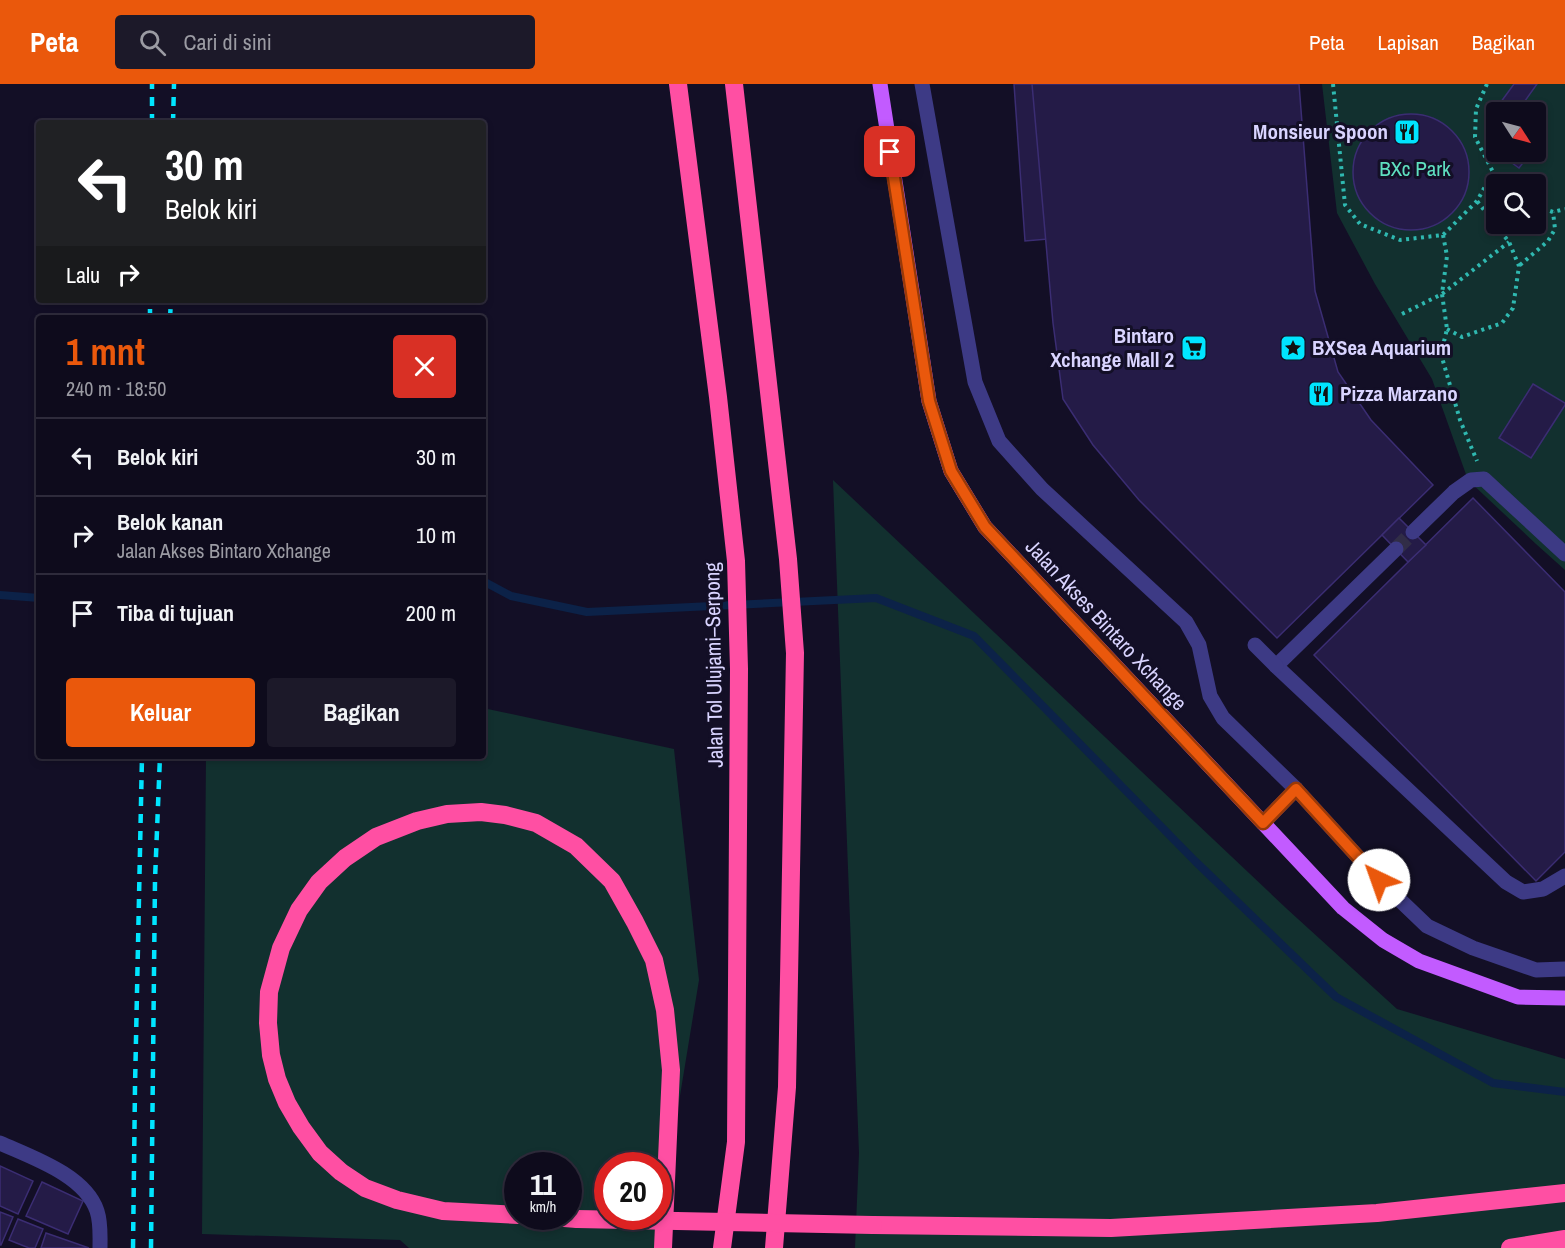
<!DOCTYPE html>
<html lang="id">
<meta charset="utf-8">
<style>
:root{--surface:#0e0b1c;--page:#1c1929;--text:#f1f3f6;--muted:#9b9ba3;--line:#2e2b3b;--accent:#ea580c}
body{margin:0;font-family:"Archivo Narrow",sans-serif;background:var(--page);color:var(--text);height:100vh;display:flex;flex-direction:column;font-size:22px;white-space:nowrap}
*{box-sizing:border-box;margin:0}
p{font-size:20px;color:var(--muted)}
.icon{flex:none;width:33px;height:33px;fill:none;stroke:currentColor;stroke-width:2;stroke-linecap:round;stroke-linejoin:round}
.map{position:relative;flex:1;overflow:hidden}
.drawer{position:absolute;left:36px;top:231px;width:450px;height:444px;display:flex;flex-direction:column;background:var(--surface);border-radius:6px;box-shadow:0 3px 9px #0003,0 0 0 2px var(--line)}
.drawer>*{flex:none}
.top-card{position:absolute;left:36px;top:36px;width:450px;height:183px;border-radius:6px;box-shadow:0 3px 9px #0003,0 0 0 2px var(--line);background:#202124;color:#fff;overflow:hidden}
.needle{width:39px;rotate:126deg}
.buttons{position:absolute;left:1486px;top:18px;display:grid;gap:12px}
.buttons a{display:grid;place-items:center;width:60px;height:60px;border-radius:6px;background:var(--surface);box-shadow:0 3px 9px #0003,0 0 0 2px var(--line);font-size:30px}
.speed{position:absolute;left:504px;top:1068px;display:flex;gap:12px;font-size:30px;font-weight:700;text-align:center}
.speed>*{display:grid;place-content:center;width:78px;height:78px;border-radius:50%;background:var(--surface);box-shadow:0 3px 9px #0003,0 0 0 2px var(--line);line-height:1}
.speed small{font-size:15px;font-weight:400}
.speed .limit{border:9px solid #d22;background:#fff;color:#111}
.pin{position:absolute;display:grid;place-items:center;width:51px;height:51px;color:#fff;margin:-26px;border-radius:12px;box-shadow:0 3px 9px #0006}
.me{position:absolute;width:66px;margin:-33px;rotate:318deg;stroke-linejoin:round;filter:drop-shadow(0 0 4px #0008)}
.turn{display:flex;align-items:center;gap:21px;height:126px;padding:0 30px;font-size:27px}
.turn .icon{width:78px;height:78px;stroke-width:2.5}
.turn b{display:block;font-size:42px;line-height:51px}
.then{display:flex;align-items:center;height:57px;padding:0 30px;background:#0003;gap:12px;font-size:22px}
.round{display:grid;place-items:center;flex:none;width:63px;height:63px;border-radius:6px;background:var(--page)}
.overview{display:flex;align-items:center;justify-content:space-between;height:102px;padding:0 30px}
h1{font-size:36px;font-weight:800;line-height:45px;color:var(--accent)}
.cta{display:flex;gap:12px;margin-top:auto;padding:12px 30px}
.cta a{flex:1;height:69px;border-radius:6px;background:var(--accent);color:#fff;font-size:24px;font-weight:800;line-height:69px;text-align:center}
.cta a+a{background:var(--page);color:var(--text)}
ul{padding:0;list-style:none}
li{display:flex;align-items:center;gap:18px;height:78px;padding:0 30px;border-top:2px solid var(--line)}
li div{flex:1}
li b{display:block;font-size:22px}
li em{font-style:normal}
header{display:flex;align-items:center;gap:36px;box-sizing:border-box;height:84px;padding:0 30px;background:var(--accent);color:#fff}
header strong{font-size:28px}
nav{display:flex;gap:33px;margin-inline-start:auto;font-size:21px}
.search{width:420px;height:54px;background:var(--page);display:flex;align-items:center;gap:15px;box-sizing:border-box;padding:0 21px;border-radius:6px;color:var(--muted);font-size:22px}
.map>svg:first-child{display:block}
.green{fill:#12302f;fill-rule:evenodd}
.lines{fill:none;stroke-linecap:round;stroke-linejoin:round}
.stream{stroke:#0c2248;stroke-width:8}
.building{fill:#241b47;stroke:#3b2d73;stroke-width:1.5}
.minor-tunnel{stroke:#312d47;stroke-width:15;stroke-dasharray:15 8;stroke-linecap:butt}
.path{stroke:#2fb8b0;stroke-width:4;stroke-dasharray:3 4.5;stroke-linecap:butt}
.minor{stroke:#3d3a85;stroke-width:15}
.major{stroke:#c25bff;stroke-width:15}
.highway{stroke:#ff4fa3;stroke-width:18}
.rail{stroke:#00e5ff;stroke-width:4.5;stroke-dasharray:9 8;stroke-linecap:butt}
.highway-bridge{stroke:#ff4fa3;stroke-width:18}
.route-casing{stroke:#983908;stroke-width:15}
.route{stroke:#ea580c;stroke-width:10}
.labels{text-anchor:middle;stroke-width:6;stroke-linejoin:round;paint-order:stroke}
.poi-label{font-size:21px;font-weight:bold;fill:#d9d4ff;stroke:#130f26;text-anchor:end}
.park-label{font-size:21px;fill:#5fe0c0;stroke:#130f26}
.street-label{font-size:21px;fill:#d9d4ff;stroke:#130f26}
</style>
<header>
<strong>Peta</strong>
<div class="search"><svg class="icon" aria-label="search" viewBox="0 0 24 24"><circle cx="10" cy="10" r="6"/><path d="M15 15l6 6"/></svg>Cari di sini</div>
<nav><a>Peta</a><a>Lapisan</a><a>Bagikan</a></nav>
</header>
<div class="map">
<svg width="1565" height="1164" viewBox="0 0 1565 1164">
<rect width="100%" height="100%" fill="#130f26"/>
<!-- green -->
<g class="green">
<path d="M1322,0H1565V486L1536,460L1468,396L1432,295L1375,200L1337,129ZM1497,28H1536V68H1497ZM1497,100H1536V140H1497Z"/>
<path d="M833,396L1287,825L1397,925L1565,975V1164H855L859,1069Z"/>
<path d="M483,624L674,665L699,896L655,1164H409L400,1156L202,1150L206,672H483ZM518,1082H568V1132H518ZM608,1082H658V1132H608Z"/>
</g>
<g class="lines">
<!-- stream -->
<g class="stream">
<path d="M483,497L511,512L587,528L876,514L974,552L1195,777L1336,913L1493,999L1565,1008"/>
<path d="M0,511L39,514"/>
</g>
</g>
<!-- building -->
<g class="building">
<path d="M1014,0H1084L1095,151L1025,157Z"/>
<path d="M1032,0H1299L1315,207L1338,288L1371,336L1433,401L1277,554L1139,416L1093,361L1063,315L1053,239Z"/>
<path d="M1514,0H1537L1517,28H1499L1495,26Z"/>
<circle cx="1411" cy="88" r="58"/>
<path d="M1504,68H1531L1519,84L1501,71Z"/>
<path d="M1533,300L1565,319V321L1531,374L1499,354Z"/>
<path d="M1473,414L1565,508V768L1536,797L1314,571Z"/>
<path d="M1399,434L1426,461L1408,478L1382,451Z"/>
<path d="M0,1082L33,1097L18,1130L0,1122Z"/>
<path d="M42,1098L83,1117L68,1150L26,1132Z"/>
<path d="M0,1128L13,1133L1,1161H0Z"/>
<path d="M18,1135L43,1145L35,1164H29L9,1156Z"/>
<path d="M46,1149L89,1164H41Z"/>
</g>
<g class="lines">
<!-- minor-tunnel -->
<path class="minor-tunnel" d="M1396,465L1413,448"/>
<!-- path -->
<g class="path">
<path d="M1333,0L1345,121L1360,140L1400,156L1443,151L1477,117L1493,88"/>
<path d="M1487,0L1476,25L1475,53L1493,88L1506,100"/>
<path d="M1536,122L1553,128L1565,125"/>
<path d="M1443,151L1447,172L1442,210L1447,245L1441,270L1460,336L1477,377"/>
<path d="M1520,181L1548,157L1555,145L1553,128"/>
<path d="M1402,230L1442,210L1509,158"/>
<path d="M1447,245L1462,253L1502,239L1513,224L1519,182L1509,158L1477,117"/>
</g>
<!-- minor -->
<g class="minor">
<path d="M922,0L975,298L999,357L1042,405L1186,538L1199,561L1210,612L1223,634L1296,705L1379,796L1427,842L1473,864L1536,886L1565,885"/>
<path d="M1413,448L1454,408L1471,396L1484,395L1565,470"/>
<path d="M1396,465L1276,582L1506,798L1523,808L1543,805L1565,792"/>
<path d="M1255,561L1276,582"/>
<path d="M1263,739L1296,705"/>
<path d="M0,1059C31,1073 85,1091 97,1127C101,1139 100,1151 100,1164"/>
</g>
<!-- major -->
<path class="major" d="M880,0L929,317L951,387L985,443L1343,824L1383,856L1419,877L1518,913L1565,914"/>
<!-- highway -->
<g class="highway">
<path d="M678,0L718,313L736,477L739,585L736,1058L722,1164"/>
<path d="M734,0L788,475L795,569L787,1003L774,1164"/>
<path d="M518,1131L443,1127L397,1116L365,1104L341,1088L320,1069L301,1043L287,1019L277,995L271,971L268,939L269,908L281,864L299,826L319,798L345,774L376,753L417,737L447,730L481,728L505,731L536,739L576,762L612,797L635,838L654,876L665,926L671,986L663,1164"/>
<path d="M539,1132L577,1135"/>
<path d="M873,1141L1111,1144L1377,1129L1565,1109"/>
<path d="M1510,1164L1565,1155"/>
</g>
<!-- rail -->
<g class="rail">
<path d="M152,39V0"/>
<path d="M173,39L174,0"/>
<path d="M150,234V216"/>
<path d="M170,234L171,216"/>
<path d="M133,1164L135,1003L142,672"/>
<path d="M151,1164L155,796L160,672"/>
</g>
<!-- highway-bridge -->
<path class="highway-bridge" d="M577,1135L873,1141"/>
</g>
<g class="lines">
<!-- route casing -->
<g class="route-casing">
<path id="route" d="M890,68L929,317L951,387L985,443L1263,739L1296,705L1379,796"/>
</g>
<!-- route -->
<use href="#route" class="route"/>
</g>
<!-- icons -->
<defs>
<g id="restaurant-square" transform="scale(1.35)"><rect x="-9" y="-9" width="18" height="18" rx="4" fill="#00e5ff" stroke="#130f26"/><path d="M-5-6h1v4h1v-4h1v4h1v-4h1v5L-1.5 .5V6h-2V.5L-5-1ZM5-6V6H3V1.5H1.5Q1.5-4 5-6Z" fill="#111"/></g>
<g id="supermarket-square" transform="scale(1.35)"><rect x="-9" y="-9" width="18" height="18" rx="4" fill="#00e5ff" stroke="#130f26"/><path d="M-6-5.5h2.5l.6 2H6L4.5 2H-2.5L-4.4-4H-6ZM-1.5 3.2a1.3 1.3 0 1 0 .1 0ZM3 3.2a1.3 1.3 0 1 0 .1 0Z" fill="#111"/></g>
<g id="sight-square" transform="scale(1.35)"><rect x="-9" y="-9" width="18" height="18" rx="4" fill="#00e5ff" stroke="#130f26"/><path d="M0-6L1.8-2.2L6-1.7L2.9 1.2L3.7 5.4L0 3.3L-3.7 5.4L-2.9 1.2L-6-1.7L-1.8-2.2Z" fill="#111"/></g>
</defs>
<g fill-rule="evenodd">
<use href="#restaurant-square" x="1407" y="48"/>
<use href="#supermarket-square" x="1194" y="264"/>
<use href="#sight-square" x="1293" y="264"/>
<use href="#restaurant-square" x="1321" y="310"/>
</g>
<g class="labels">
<!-- poi labels -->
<g class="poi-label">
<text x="1388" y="55">Monsieur Spoon</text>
<text x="1174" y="259">Bintaro<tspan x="1174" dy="24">Xchange Mall 2</tspan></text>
<text x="1312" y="271" text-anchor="start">BXSea Aquarium</text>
<text x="1340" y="317" text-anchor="start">Pizza Marzano</text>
</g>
<!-- park labels -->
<g class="park-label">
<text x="1415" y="92">BXc Park</text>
</g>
<!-- street labels -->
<g class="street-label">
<text transform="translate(1106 541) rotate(47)" y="7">Jalan Akses Bintaro Xchange</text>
<text transform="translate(714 581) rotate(-91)" y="7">Jalan Tol Ulujami–Serpong</text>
</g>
</g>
</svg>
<div class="buttons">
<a><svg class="needle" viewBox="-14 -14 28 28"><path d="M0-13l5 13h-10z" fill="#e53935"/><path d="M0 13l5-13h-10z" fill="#9b9ba3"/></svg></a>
<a><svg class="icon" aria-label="search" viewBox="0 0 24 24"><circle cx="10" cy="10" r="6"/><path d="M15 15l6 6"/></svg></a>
</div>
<div class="speed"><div>11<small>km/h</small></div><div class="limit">20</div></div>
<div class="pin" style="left:890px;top:68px;background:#d93025"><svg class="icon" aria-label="arrive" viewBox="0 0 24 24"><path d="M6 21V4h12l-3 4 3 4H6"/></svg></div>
<svg class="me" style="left:1379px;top:796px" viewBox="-20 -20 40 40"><circle r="19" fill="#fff"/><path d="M0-13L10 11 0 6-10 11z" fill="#ea580c"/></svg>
<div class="top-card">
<div class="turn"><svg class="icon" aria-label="left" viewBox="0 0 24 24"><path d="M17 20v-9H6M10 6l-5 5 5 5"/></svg><div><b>30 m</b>Belok kiri</div></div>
<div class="then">Lalu<svg class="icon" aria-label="right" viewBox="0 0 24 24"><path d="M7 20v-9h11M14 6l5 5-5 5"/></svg></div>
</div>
<section class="drawer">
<div class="overview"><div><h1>1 mnt</h1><p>240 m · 18:50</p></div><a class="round" style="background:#d93025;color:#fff"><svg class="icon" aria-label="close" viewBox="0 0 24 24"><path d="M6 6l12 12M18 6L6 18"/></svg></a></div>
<ul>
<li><svg class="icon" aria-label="left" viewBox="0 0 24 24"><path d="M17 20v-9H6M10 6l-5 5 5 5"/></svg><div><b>Belok kiri</b></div><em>30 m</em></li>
<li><svg class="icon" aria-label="right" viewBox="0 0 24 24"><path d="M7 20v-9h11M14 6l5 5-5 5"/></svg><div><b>Belok kanan</b><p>Jalan Akses Bintaro Xchange</p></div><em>10 m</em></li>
<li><svg class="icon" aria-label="arrive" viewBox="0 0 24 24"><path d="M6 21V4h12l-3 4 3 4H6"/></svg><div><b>Tiba di tujuan</b></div><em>200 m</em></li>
</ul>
<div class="cta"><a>Keluar</a><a>Bagikan</a></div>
</section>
</div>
